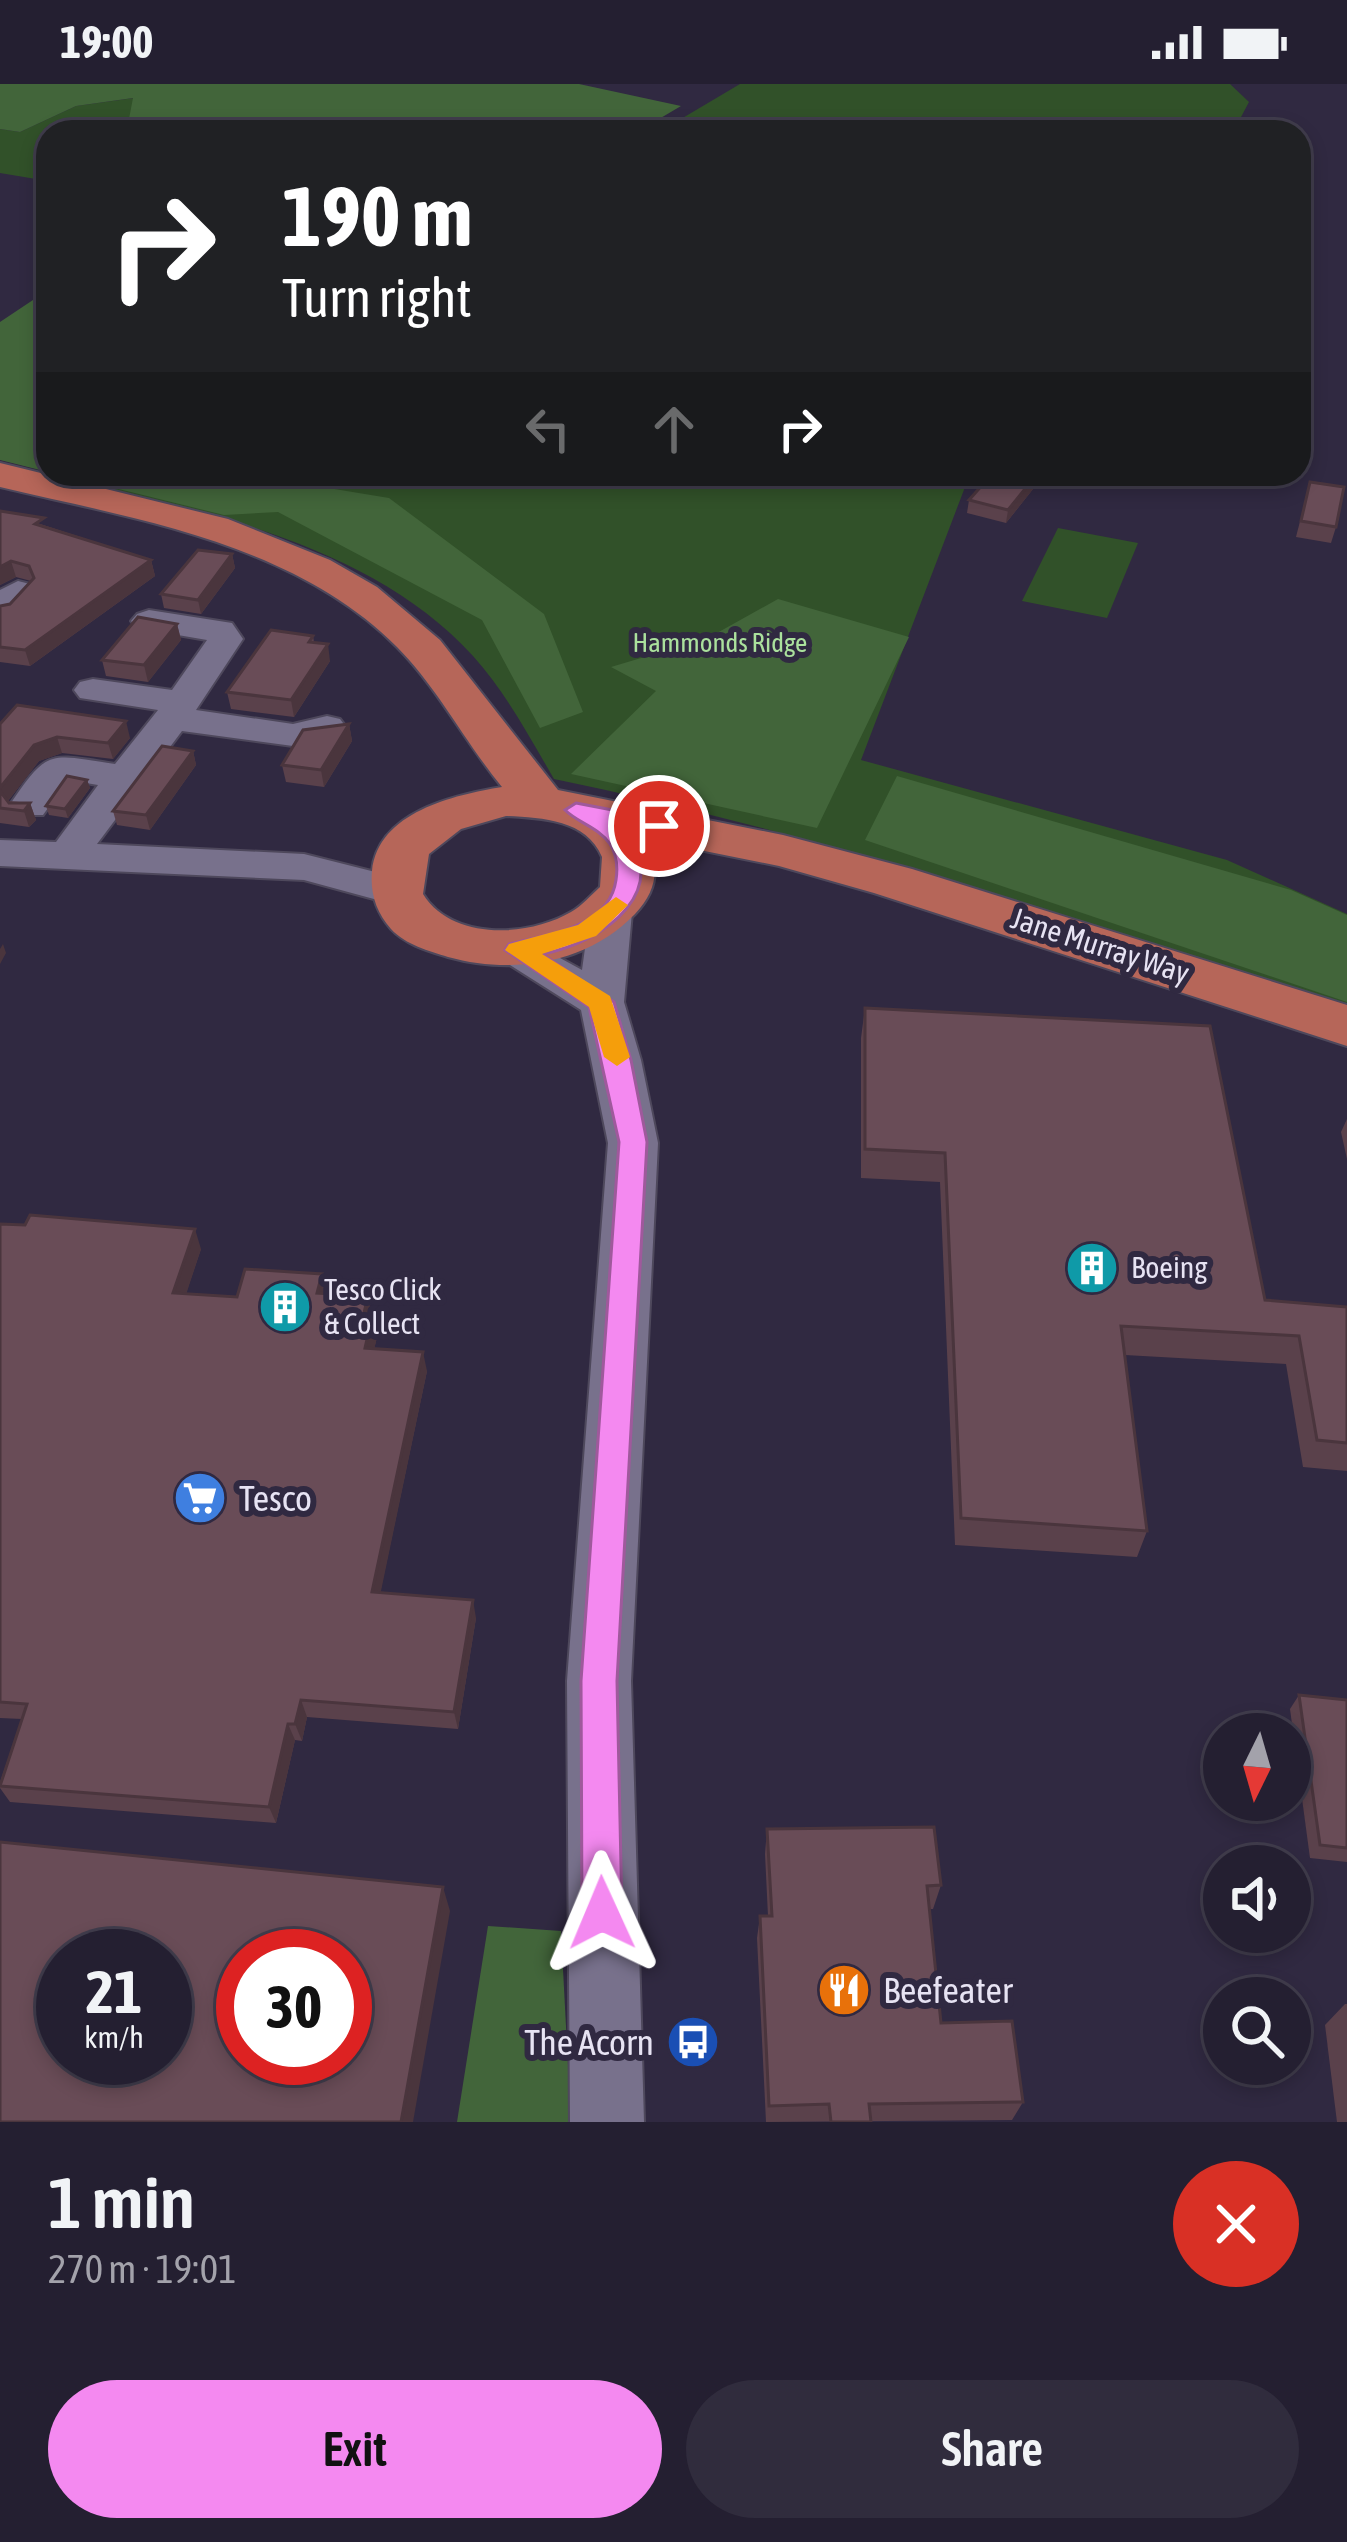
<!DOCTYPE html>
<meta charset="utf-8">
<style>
:root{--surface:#241f31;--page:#302c3d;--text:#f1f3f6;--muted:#a3a2ab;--line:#413d4d;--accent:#f489f0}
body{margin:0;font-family:"Asap Condensed",sans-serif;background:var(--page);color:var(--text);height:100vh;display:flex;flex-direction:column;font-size:45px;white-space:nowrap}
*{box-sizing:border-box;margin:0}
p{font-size:39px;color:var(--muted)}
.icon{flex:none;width:66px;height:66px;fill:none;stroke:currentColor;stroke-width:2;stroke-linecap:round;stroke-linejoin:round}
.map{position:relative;height:2038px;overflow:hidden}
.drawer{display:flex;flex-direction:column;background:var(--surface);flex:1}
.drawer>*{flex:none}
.hud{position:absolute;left:36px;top:36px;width:1275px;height:366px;border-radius:36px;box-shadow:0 6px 18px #0003,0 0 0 3px var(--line);background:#202124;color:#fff;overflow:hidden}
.needle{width:78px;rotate:185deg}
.controls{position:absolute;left:1203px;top:1629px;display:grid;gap:24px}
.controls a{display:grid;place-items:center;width:108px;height:108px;border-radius:50%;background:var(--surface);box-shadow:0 6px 18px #0003,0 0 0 3px var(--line);font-size:60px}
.speed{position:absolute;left:36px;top:1845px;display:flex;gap:24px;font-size:60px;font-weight:700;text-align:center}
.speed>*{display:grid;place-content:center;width:156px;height:156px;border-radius:50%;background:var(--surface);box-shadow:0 6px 18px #0003,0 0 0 3px var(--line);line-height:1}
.speed small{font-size:30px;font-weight:400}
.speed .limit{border:18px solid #d22;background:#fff;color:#111}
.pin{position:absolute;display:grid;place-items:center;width:102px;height:102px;color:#fff;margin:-51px;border:6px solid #fff;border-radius:50%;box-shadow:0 3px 12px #0007}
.me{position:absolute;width:132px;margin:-66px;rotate:359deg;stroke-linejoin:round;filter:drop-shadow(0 0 9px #0008)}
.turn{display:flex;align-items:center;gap:42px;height:252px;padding:0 48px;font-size:54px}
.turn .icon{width:156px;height:156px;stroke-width:2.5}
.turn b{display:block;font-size:84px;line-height:102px}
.lanes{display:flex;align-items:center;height:114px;padding:0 48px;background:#0003;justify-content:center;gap:60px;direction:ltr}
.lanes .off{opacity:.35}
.round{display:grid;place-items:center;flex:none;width:126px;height:126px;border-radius:63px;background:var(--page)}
.headline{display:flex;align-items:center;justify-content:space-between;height:204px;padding:0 48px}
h1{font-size:72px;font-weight:600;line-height:90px}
.action{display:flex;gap:24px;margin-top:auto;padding:24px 48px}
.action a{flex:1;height:138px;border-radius:72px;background:var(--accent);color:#111;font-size:48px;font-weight:600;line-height:138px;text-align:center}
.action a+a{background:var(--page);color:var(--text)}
.status{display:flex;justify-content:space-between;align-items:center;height:84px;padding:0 60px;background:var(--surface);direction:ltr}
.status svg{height:33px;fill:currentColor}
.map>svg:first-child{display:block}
.green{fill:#315129}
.forest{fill:#42653a}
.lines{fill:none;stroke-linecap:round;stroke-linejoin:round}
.minor-casing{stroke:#4e485c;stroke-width:4}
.major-casing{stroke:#4e485c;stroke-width:4}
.minor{fill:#78718c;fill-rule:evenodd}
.major{fill:#b66659;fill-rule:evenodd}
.wall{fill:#5a414b}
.shaded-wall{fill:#4a353d}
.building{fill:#694c57;stroke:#4a353d;stroke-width:3;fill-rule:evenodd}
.route{fill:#f489f0;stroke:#9f599c;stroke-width:3}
.slow{fill:#f59e0b}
.labels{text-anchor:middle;stroke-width:12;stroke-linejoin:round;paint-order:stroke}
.far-park-label{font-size:27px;fill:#abe19d;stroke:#302941}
.street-label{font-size:30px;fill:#e7e3f3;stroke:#302941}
.poi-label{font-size:30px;fill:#e7e3f3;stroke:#302941;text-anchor:start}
.near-poi-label{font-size:36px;fill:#e7e3f3;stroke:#302941;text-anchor:start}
</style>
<div class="status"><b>19:00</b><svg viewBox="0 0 49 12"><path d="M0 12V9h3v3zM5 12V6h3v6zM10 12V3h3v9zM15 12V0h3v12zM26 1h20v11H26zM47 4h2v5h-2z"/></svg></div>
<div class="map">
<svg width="1347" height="2038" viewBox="0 0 1347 2038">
<rect width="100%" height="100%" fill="#302941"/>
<!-- green -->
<g class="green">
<path d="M740,0H1230L1249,18L1233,48H659Z"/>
<path d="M134,14L129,40L154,48H48V97L0,89V45L20,48L76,22Z"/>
<path d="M48,390H970L861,676L1227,776L1347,830V926C1085,838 825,751 554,695C530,654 505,607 473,572C369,457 192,425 48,390Z"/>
<path d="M1058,444L1138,459L1107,534L1022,517Z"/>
</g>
<!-- forest -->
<g class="forest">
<path d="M0,0H579L681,22L637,48H154L128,40L133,14L76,22L20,48L0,45Z"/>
<path d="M48,206V388L0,376V238Z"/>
<path d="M58,390H306L298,399L389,414L544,530L583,628L540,644L482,536L278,428L224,431Z"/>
<path d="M778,515L909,553L817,744L571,690L656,607L611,583L708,554Z"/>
<path d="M897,692L1291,806L1347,831V918L865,756Z"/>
<path d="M488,1842L561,1847L571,2038H457Z"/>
</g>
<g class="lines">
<!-- minor casing -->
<g class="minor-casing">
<g id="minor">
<path d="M18,497L30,500L35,507L12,533L0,536V506Z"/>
<path d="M149,526L232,539L243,555L196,626L293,640L327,632L340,635L346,643L340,651L293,662L182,647L97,760L304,770L411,797L417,807L411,817L396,821L304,796L0,782V756L56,758L98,701L68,696L43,731H15L9,722C48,664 48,670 115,680L158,626L80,614L74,606L80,598L93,595L172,606L207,556L137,544L131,537L137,530Z"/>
<path d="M611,814L626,818L632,828L624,918L641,976L658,1059L631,1597L644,2038H570L567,1597L608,1059L581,926L502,876L496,866L502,856L518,851L582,886L590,828L596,818Z"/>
</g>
</g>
<!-- major casing -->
<g class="major-casing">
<path id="major" d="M0,379L228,435L330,476L377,503L440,556L558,706L783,751L912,785L1347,921V962L874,809L779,782L645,755C661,782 657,807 635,830C587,880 513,891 448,873C429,867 406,861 391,845C376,828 370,809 372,787C378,728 454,711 502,703C465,658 437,603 397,563C294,459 135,435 0,403ZM506,732C541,734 586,735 602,773L600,803C591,811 582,822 571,828C528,853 452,857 423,810L429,770L461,745Z"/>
</g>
<!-- minor -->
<use href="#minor" class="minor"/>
<!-- major -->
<use href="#major" class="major"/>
</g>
<!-- wall -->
<g class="wall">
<path d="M992,390H1045L1006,439L967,429L969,416Z"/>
<path d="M1310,398L1336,443L1331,459L1296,453Z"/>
<path d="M0,427L151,476L155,492L30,582L0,578V522L10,520L31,497L16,493L0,501Z"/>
<path d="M232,470L235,484L201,530L164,524L161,510Z"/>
<path d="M177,540L181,556L148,598L106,592L102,576Z"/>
<path d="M313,552L314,558L330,577L294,633L231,625L227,608Z"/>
<path d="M0,640L130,654L113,675L62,669L39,677L8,717L30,719L36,736L29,743L0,739Z"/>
<path d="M349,640L352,657L324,703L286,698L282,681Z"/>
<path d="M193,667L196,681L150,746L117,741L113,727Z"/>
<path d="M87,696L90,704L68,734L49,731L46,722Z"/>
<path d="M865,924L1265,1216L1347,1223V1387L1303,1383L1286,1280L1125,1271L1147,1447L1137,1473L955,1461L940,1098L861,1094V954Z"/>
<path d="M1347,1035V1075L1341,1048Z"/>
<path d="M0,1140L201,1165L186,1209L237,1213L322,1190L327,1210L368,1212L377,1253L374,1265L427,1287L380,1509L476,1534L458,1645L307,1633L302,1657L295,1656L276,1739L10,1718L0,1704V1698L22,1635L0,1634Z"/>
<path d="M1299,1611L1347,1616V1778L1310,1774L1290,1625Z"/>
<path d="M767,1745L941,1801L933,1825H929L941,1939L1023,2018L1012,2036L766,2038L757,1854L760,1832H768L765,1770Z"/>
<path d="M1345,1920H1347V2038H1337L1325,1941Z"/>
</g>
<!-- shaded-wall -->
<g class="shaded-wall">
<path d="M1037,390H1045L1006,439L1008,426Z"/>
<path d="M232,470L235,484L201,530L198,516Z"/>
<path d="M151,476L155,492L30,582L25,566Z"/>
<path d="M11,477L16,493L0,501V483Z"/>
<path d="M177,540L181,556L148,598L144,581Z"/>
<path d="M328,560L330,577L294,633L291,616Z"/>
<path d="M126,637L130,654L113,675L108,659Z"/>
<path d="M349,640L352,657L324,703L321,686Z"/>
<path d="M57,653L62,669L39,677L4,722L0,704L34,661Z"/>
<path d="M193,667L196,681L150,746L146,731Z"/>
<path d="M87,696L90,704L68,734L65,725Z"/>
<path d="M30,719L36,736L29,743L24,727Z"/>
<path d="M3,860L6,869L0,880V865Z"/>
<path d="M195,1145L201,1165L180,1229L173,1209Z"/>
<path d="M322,1190L327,1210L317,1209Z"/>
<path d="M368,1212L372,1232L367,1252L363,1233Z"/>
<path d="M372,1233L377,1253L370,1284L365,1264Z"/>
<path d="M423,1268L427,1287L377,1526L372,1508Z"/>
<path d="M473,1516L476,1534L458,1645L454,1628Z"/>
<path d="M301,1616L307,1633L302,1657L295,1640Z"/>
<path d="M288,1640L295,1656L276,1739L269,1723Z"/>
<path d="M443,1803L450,1827L413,2038H401Z"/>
</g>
<!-- building -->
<g class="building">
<path d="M992,390H1037L1008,426L969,416Z"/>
<path d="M1310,398L1344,403L1336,443L1301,437Z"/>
<path d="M0,427L44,434L35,440L151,476L25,566L0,563V522L10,520L34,494L29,482L11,477L0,483Z"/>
<path d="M198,466L232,470L198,516L161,510Z"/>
<path d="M138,533L177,540L144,581L102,576Z"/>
<path d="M271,546L313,552L309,558L328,560L291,616L227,608Z"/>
<path d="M17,621L126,637L108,659L57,653L34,661L0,704V640Z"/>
<path d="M349,640L321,686L282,681L303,646Z"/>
<path d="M162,662L193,667L146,731L113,727Z"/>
<path d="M67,692L87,696L65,725L46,722Z"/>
<path d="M0,707L9,719H30L24,727L0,724Z"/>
<path d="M865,924L1210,942L1265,1216L1347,1223V1359L1317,1356L1299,1252L1121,1242L1147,1447L961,1434L945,1069L865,1065Z"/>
<path d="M30,1131L195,1145L173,1209L237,1213L245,1185L322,1190L317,1209L368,1212L363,1233H372L365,1264L423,1268L372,1508L473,1516L454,1628L301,1616L295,1640H288L269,1723L0,1702L27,1620L0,1618V1140L25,1141Z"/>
<path d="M1299,1611L1347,1616V1764L1320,1761Z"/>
<path d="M934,1743L941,1801L927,1802L941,1939L1012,1937L1023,2018L869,2020L871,2038H831L829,2020L769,2022L760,1832H772L767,1745Z"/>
<path d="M0,1758L443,1803L401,2038H0ZM63,1872H165V1974H63ZM243,1872H345V1974H243Z"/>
</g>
<!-- route -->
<path class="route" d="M576,719L659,735L670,742L659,750L618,741C680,803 604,859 542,870L614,918L631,976L647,1058L617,1597L622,1829L616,1843L602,1849L588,1843L582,1829L581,1597L619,1058L589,923L505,866L509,860C546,850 609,845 616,796C618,783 617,771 610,760C598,743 578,739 565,726Z"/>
<!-- slow -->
<path class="slow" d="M616,813L628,821L596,852L542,870L610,912L630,973L617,982L604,973L589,923L505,866L509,860L578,841Z"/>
<!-- icons -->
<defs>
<g id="building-disc" transform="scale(2.7)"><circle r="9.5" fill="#0f9aa8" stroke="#302941"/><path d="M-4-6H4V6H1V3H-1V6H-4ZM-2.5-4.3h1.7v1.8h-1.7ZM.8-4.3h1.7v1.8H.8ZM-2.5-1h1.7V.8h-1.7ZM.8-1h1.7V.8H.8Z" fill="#fff"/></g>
<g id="supermarket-disc" transform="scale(2.7)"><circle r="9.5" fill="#3f7fe0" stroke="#302941"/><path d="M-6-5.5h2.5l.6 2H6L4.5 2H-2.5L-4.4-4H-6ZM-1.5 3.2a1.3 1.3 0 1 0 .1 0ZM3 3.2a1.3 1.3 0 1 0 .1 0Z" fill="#fff"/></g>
<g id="restaurant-disc" transform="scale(2.7)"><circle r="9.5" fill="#e8710a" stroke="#302941"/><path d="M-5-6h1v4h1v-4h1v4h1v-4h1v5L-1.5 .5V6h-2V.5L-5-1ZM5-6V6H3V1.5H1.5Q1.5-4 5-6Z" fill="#fff"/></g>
<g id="bus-disc" transform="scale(2.7)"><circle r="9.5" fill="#1a4fb4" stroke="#302941"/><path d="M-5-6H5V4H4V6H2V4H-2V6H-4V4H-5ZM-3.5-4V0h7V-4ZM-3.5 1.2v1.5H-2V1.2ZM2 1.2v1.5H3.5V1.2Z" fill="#fff"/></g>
</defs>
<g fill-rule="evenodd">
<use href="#building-disc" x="1092" y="1184"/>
<use href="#building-disc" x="285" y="1223"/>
<use href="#supermarket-disc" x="200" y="1414"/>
<use href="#restaurant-disc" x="844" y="1906"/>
<use href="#bus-disc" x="693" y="1958"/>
</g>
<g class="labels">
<!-- far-park labels -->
<g class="far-park-label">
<text x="720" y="568">Hammonds Ridge</text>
</g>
<!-- street labels -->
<g class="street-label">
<text transform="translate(1100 862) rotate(18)" y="10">Jane Murray Way</text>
</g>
<!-- poi labels -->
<g class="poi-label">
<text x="1131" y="1194">Boeing</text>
<text x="324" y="1216">Tesco Click<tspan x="324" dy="34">&amp; Collect</tspan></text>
</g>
<!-- near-poi labels -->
<g class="near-poi-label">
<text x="239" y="1427">Tesco</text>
<text x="883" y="1919">Beefeater</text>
<text x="654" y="1971" text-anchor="end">The Acorn</text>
</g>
</g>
</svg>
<div class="controls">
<a><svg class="needle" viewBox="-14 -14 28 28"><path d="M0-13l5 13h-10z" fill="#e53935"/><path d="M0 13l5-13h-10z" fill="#a3a2ab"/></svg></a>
<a><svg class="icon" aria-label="sound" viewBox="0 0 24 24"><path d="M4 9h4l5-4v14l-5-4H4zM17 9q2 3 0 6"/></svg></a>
<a><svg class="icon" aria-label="search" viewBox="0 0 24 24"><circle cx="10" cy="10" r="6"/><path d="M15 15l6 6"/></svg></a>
</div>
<div class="speed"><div>21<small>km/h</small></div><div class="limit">30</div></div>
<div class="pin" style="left:659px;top:742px;background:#d93025"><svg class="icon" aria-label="arrive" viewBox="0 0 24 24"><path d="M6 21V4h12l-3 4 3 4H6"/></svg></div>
<svg class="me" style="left:602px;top:1829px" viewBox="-20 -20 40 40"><path d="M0-17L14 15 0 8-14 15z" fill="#f489f0" stroke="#fff" stroke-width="4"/></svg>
<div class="hud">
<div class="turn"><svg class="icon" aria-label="right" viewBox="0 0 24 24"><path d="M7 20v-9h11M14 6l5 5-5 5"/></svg><div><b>190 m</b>Turn right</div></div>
<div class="lanes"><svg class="icon off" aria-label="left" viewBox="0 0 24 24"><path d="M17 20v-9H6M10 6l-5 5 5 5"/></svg><svg class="icon off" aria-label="ahead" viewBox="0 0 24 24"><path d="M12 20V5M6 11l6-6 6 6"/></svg><svg class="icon" aria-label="right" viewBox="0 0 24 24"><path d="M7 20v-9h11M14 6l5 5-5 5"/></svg></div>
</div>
</div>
<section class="drawer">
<div class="headline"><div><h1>1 min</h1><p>270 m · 19:01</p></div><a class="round" style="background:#d93025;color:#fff"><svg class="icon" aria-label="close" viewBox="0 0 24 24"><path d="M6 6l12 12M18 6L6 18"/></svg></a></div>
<div class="action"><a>Exit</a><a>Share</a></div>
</section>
